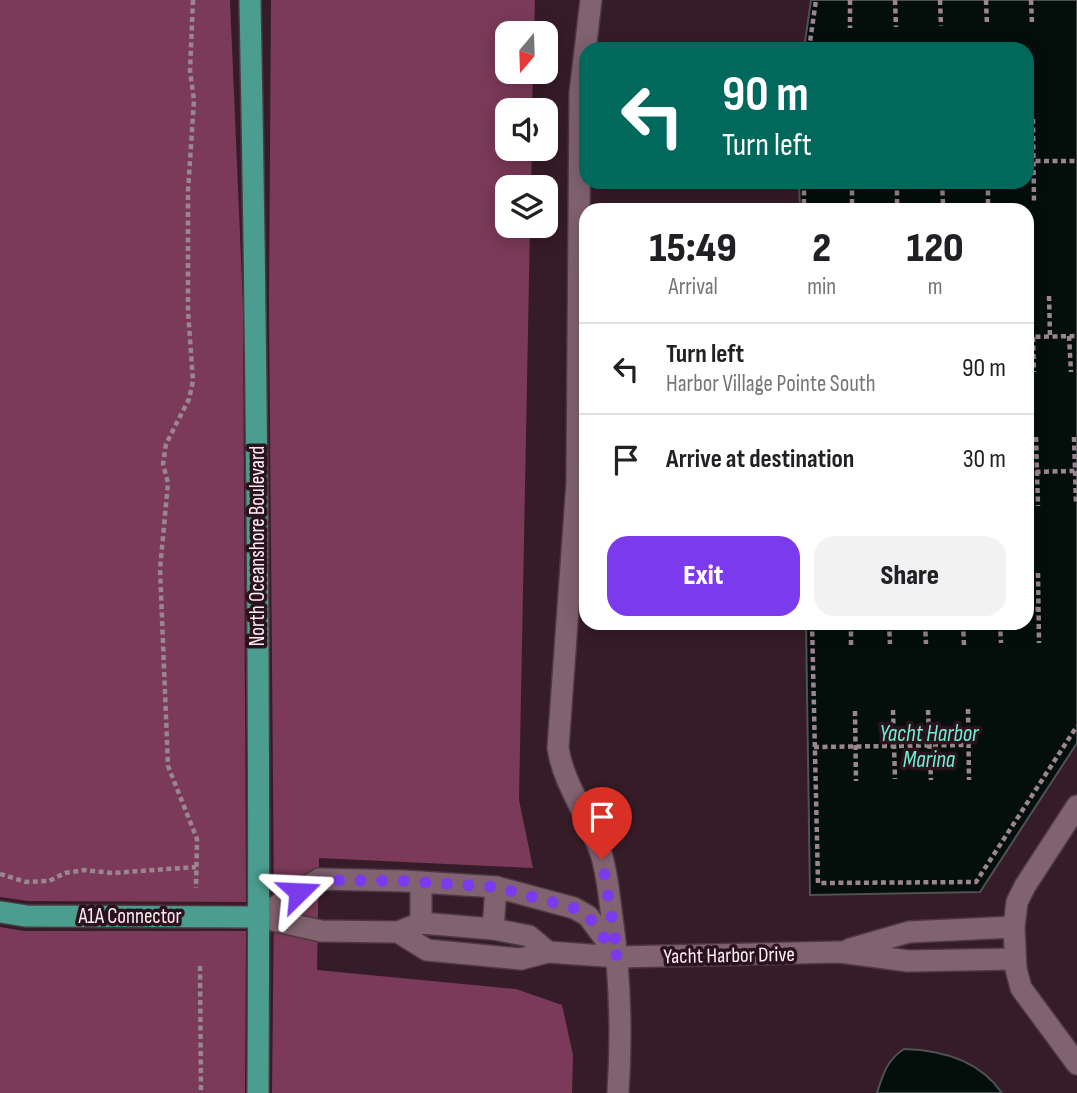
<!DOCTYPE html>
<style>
:root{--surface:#fff;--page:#f2f2f2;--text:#202124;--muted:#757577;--line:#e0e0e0;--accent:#7c3aed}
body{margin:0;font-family:"Sofia Sans Condensed",sans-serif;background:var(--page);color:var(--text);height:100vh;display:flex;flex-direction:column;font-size:26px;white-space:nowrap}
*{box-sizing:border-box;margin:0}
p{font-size:23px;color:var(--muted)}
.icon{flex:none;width:38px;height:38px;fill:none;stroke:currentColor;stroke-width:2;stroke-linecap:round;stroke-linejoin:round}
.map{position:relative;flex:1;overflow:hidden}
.panel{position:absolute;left:579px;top:203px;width:455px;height:427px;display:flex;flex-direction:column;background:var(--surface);border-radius:21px;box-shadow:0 4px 18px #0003}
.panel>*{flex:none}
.banner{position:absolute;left:579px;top:42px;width:455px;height:147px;border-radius:21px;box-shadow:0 4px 18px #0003;background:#00695c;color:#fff;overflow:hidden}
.needle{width:46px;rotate:199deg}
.controls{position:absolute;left:495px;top:21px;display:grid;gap:14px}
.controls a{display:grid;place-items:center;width:63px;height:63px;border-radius:14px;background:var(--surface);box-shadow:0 4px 18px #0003;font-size:35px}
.pin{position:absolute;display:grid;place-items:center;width:60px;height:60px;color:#fff;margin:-72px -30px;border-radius:50% 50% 50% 0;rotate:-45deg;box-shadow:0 0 7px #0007}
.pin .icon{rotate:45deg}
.me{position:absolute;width:77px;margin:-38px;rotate:69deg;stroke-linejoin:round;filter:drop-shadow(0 0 5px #0008)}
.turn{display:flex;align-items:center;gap:24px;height:147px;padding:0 28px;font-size:32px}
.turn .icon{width:91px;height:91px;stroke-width:2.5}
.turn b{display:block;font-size:49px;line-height:60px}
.eta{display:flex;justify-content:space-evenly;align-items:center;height:119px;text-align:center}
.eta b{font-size:42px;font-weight:800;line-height:49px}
.action{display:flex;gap:14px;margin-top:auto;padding:14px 28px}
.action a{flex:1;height:80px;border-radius:21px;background:var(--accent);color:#fff;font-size:28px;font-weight:800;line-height:80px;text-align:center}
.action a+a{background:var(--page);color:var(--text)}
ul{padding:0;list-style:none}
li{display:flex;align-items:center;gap:21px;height:91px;padding:0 28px;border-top:2px solid var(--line)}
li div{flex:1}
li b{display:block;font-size:26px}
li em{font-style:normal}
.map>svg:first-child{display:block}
.forest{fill:#7b3a59}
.water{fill:#040f0c;stroke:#4f5252;stroke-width:2}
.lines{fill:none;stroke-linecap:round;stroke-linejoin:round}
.minor-casing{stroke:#4e3943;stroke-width:24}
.major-casing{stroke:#4e3943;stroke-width:24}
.path{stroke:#9a868f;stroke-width:4.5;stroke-dasharray:5 3.5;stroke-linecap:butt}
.minor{stroke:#81626f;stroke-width:21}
.major{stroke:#4b9d90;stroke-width:21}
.route{stroke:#7c3aed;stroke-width:12;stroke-dasharray:0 21.6}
.labels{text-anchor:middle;stroke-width:7;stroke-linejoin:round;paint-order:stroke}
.street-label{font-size:21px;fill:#fdeef4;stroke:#2b131e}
.water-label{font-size:23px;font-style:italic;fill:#6df3d4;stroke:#2b131e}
</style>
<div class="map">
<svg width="1077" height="1093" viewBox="0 0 1077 1093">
<rect width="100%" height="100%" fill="#361c28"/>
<!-- forest -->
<g class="forest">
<path d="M0,0H230L243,306L246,902L28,901L0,897Z"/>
<path d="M271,0H535L534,33H508V72H533L532,110H508V149H532L531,187H508V226H530L519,800L533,868L319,858L317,970L516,989L562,1005L573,1055L572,1093H272L274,903L269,303Z"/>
<path d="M0,927L24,931H246L245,1093H0Z"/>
</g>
<!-- water -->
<g class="water">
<path d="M811,0H1077V743L980,892L810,895L806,623H1027V210H800L799,182H1027V49H804Z"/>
<path d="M904,1049C942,1050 979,1060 1002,1093H877C883,1074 887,1060 904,1049Z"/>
</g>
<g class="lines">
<!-- minor casing -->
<g class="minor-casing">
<g id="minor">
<path d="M591,0L580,93L577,483L558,748C564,787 591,819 602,857C607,875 609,893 611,910C620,971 622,1032 618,1093"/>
<path d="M1077,806L1025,886L1017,902L1014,927L1016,969L1021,988L1077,1064"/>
<path d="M259,917L321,931L398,932L427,950L521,959L548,952L618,957L840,952L908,961L1015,959"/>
<path d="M259,917L319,879L404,881L496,887L574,908L588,916L617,955"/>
<path d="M421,923V882"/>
<path d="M493,929L496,887"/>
<path d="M398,932L421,923L493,929L529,936L548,952"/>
<path d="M850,949L909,932L1014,927"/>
</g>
</g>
<!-- major casing -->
<g class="major-casing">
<g id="major">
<path d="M250,0C257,364 260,729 258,1093"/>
<path d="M0,912L26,916L259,917"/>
</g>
</g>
<!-- path -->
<g class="path">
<path d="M193,0L190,71L194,100L188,191V311L193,381L189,399L166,444L163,464L168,483L160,569L168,766L197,839L196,888"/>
<path d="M850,0V28"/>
<path d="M895,0L896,27"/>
<path d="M940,0L941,26"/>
<path d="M986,0L987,25"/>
<path d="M1031,0L1032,24"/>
<path d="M809,49L816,0"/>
<path d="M1033,119L1034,202"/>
<path d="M1027,161H1077"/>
<path d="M804,182V210"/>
<path d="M852,182V205"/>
<path d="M897,182V206"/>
<path d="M942,182L943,204"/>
<path d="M988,182V203"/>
<path d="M1049,296L1050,336"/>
<path d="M1069,336L1071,372"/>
<path d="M1027,337L1077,336"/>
<path d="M1033,337L1034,372"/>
<path d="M1036,437L1038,506"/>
<path d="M1074,437L1076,504"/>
<path d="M1027,472L1075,471"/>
<path d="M1038,573L1039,643"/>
<path d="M1027,609H1039"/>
<path d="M812,623L818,883L976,882L1077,726"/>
<path d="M851,623V645"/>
<path d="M889,623L890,644"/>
<path d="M925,623L926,644"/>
<path d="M963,623L964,645"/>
<path d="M1000,623L1001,643"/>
<path d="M968,709L969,780"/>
<path d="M893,710L895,779"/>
<path d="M928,710L931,780"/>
<path d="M855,711L856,781"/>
<path d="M814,747L968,745"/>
<path d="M0,874L26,882L49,881L65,873L84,870L112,873L196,867"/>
<path d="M200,966L201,1093"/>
</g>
<!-- minor -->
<use href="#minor" class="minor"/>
<!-- major -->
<use href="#major" class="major"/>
</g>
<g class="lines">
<!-- route -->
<path class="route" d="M299,892L320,880L404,881L496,887L574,908L588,916L618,957L602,859"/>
</g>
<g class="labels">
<!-- street labels -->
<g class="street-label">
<text transform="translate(257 546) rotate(-90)" y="7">North Oceanshore Boulevard</text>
<text x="130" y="923">A1A Connector</text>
<text transform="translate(729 955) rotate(-1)" y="7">Yacht Harbor Drive</text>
</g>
<!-- water labels -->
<g class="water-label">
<text x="929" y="741">Yacht Harbor<tspan x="929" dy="26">Marina</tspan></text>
</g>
</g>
</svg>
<div class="controls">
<a><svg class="needle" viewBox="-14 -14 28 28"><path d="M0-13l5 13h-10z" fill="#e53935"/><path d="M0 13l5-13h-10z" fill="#757577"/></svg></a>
<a><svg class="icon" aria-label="sound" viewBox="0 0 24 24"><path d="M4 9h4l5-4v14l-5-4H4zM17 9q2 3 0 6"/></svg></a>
<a><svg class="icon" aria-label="layers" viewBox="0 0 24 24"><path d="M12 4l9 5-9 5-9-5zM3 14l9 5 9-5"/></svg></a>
</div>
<div class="pin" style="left:602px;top:859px;background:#d93025"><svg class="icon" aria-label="arrive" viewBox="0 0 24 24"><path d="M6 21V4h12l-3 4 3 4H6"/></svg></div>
<svg class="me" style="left:299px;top:892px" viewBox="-20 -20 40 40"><path d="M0-17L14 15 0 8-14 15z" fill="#7c3aed" stroke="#fff" stroke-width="4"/></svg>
<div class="banner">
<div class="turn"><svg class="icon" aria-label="left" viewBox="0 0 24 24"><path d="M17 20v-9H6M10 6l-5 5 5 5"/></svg><div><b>90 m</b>Turn left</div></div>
</div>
<section class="panel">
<div class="eta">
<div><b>15:49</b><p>Arrival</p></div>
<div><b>2</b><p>min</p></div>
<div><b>120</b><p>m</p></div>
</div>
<ul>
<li><svg class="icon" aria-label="left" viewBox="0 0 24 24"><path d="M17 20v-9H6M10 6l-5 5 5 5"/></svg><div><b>Turn left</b><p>Harbor Village Pointe South</p></div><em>90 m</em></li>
<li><svg class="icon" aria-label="arrive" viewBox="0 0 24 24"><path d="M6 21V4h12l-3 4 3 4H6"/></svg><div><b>Arrive at destination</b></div><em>30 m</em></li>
</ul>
<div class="action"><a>Exit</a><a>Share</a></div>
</section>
</div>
